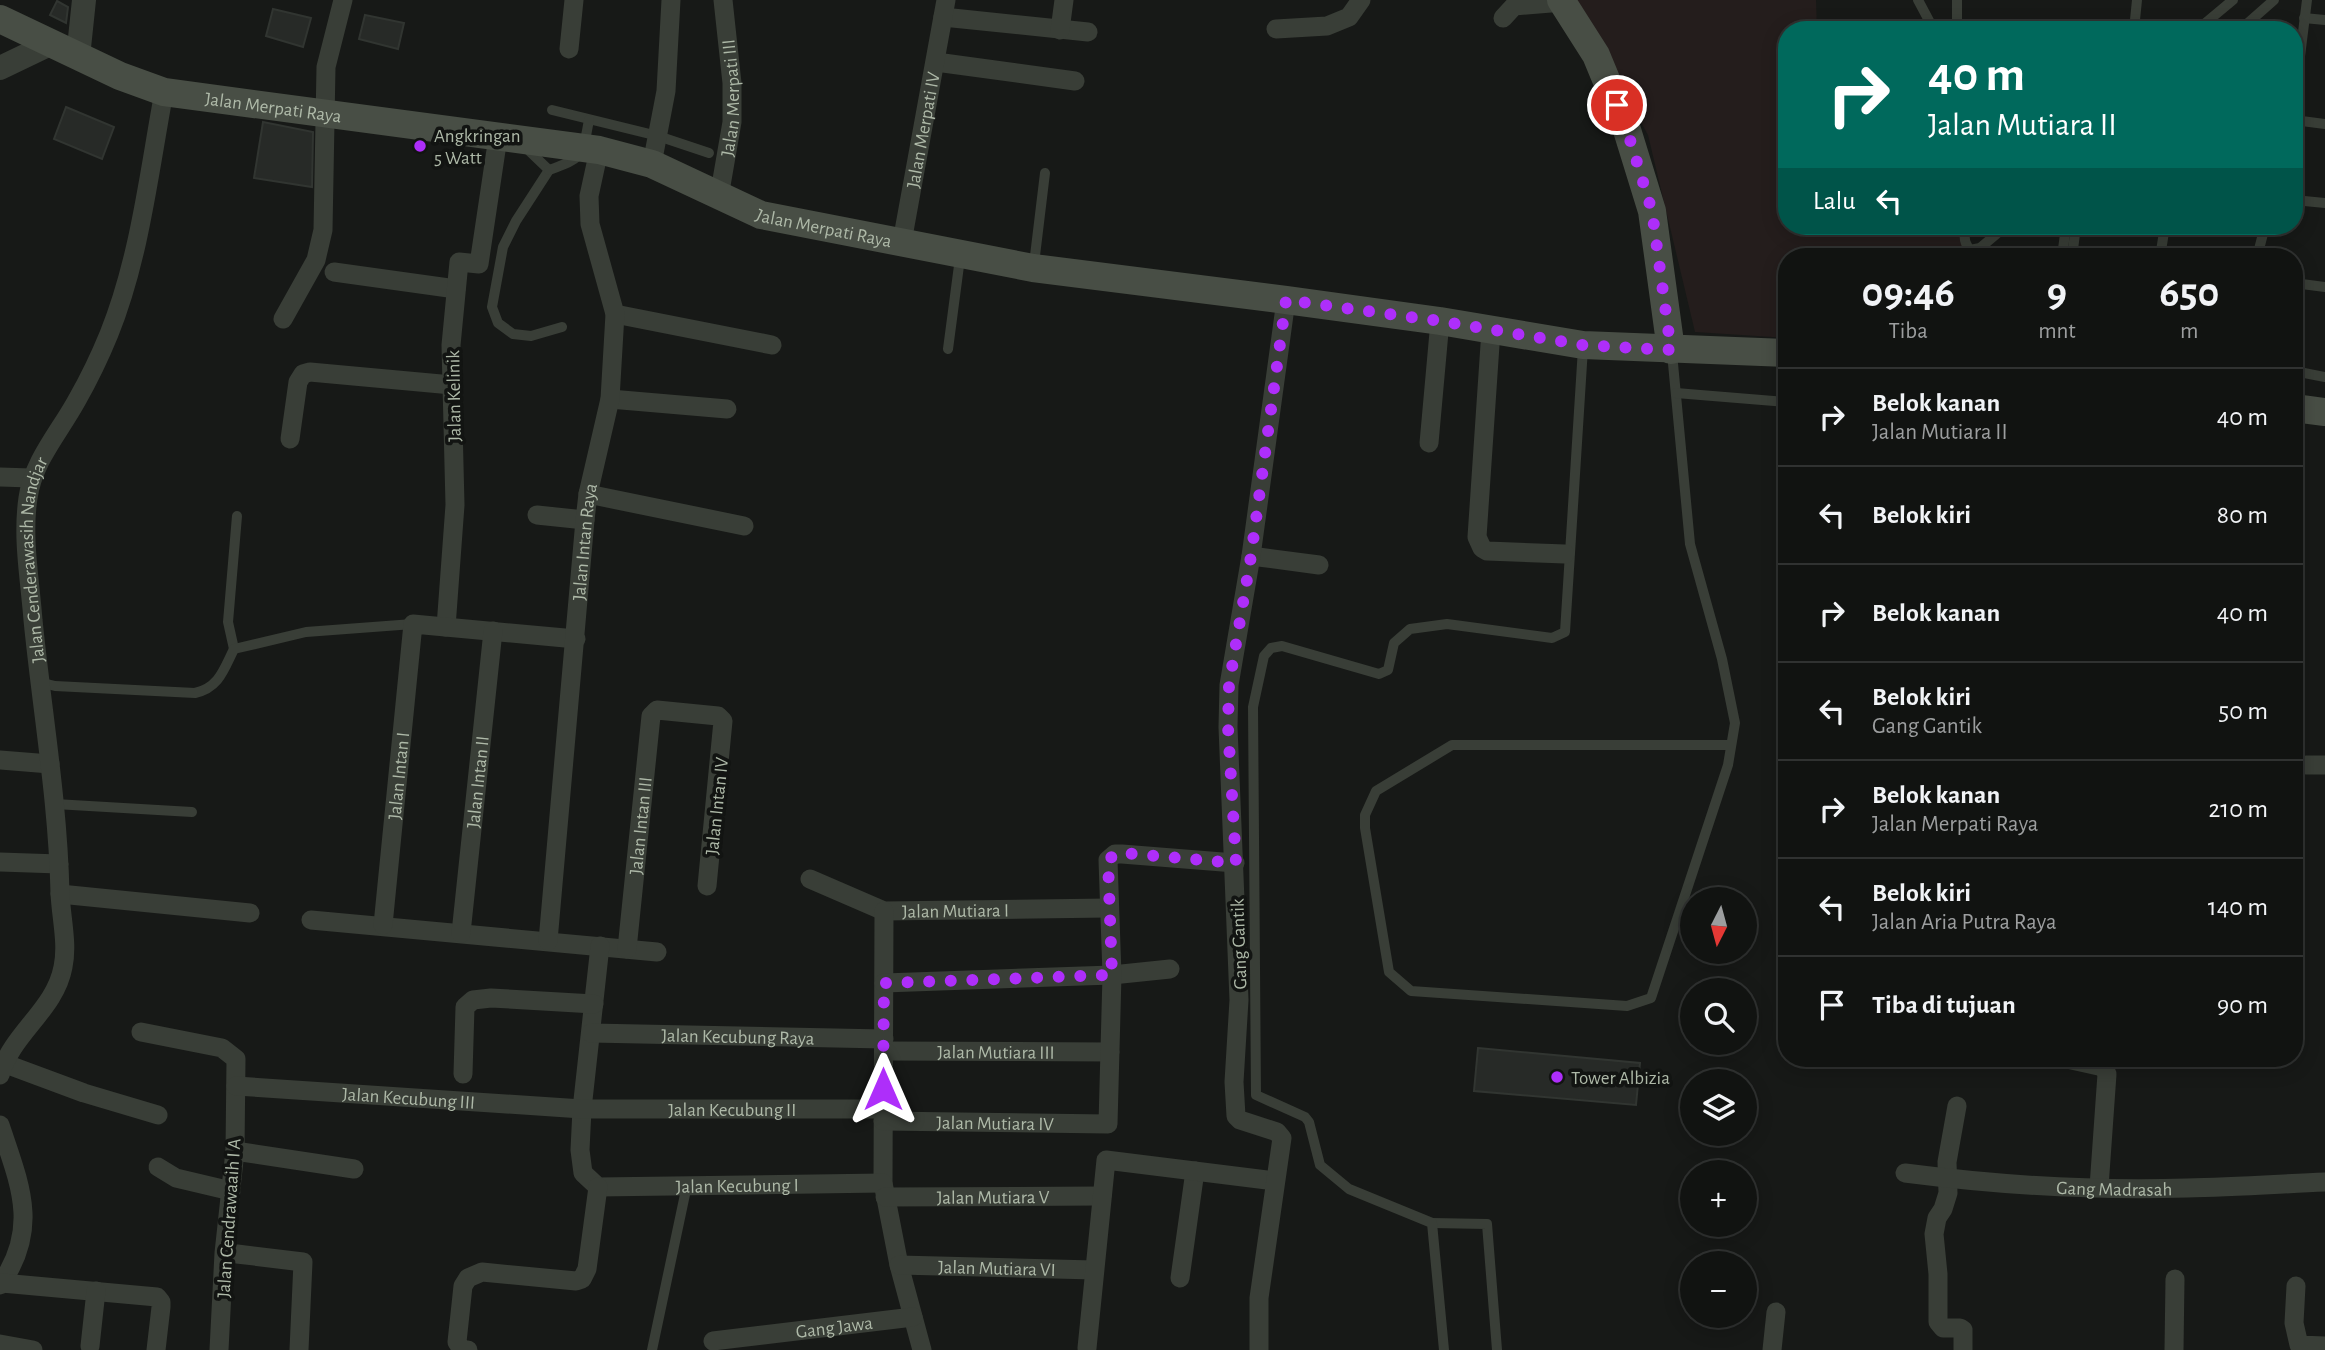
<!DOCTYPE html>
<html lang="id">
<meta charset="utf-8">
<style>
:root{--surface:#111311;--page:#1a1c1a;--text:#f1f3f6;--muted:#9c9e9f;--line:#303231}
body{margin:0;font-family:"Alegreya Sans",sans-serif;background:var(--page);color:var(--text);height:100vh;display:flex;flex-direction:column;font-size:26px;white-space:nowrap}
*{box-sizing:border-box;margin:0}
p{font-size:23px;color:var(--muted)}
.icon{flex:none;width:38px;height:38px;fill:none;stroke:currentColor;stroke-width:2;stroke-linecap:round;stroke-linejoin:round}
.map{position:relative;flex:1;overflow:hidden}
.panel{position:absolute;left:1778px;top:248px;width:525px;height:819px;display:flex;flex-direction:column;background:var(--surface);border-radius:28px;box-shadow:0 4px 18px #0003,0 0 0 2px var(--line)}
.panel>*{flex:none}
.hud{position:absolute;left:1778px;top:21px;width:525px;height:214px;border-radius:28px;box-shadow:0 4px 18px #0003,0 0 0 2px var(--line);background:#00695c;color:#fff;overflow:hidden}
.needle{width:46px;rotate:186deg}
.tools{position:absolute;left:1680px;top:887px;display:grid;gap:14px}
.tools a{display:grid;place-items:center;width:77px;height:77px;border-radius:50%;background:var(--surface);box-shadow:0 4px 18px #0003,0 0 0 2px var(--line);font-size:35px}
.pin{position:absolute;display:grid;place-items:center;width:60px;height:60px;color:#fff;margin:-30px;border:4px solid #fff;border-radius:50%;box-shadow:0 2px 7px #0007}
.me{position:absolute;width:77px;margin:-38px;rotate:0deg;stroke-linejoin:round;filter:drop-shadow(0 0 5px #0008)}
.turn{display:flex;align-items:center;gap:24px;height:147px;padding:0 35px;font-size:32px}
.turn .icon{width:91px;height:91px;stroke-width:2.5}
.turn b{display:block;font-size:49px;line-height:60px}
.then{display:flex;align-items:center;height:66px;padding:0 35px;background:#0003;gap:14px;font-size:26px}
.eta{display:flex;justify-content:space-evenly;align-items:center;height:119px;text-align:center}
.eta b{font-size:42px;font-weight:700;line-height:49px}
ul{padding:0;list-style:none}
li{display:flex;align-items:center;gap:21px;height:98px;padding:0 35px;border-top:2px solid var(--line)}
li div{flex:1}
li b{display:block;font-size:26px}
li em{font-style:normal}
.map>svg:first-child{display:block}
.green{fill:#241d1c}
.building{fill:#272a27;stroke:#313531;stroke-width:2}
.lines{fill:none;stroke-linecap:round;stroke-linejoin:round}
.service{stroke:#393e37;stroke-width:10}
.minor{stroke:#393e37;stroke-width:19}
.tertiary{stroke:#393e37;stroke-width:24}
.secondary{stroke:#484e45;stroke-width:28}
.route{stroke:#ae2efa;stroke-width:12;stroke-dasharray:0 21.6}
.poi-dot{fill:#ae2efa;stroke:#121412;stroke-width:2.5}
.labels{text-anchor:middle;stroke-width:7;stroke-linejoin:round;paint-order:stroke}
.street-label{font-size:19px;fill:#aeb9a8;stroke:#121412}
.poi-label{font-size:19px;fill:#aeb9a8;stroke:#121412;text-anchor:start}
</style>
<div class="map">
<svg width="2325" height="1350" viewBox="0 0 2325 1350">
<rect width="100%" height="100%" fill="#171917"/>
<!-- green -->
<path class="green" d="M1573,0H1816L1817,30H1787V226H1970V257H1787V338L1695,332L1648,135Z"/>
<!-- building -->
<g class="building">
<path d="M57,1L68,7L66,23L50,15Z"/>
<path d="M273,9L311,18L303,47L266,36Z"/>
<path d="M365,15L404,23L398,49L359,39Z"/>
<path d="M66,107L114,127L102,159L54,139Z"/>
<path d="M263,122L313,132L312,187L254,178Z"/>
<path d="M1478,1048L1640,1063L1636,1105L1474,1091Z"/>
</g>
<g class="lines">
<!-- service -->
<g class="service">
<path d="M1918,0L1934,30"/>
<path d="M1957,0V30"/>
<path d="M2304,18L2325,20"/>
<path d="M2134,30L2137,0"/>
<path d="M2197,30L2233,0"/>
<path d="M2240,30L2274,0"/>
<path d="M2294,105L2307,0"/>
<path d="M552,110L658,136L709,153"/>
<path d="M2294,120L2325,124"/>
<path d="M525,147L549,170L516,221L503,247L492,307L498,323L513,334L531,336L562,327"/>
<path d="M549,170C585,157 582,156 589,120"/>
<path d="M2294,200L2325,203"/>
<path d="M1970,226C1962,234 1964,242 1970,250L1980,248L2006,226"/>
<path d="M2062,257L2066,226"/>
<path d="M2072,257L2076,226"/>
<path d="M2160,257L2165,226"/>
<path d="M2257,257L2265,226"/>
<path d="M1034,264L1045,173"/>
<path d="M2294,283L2325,287"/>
<path d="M948,349L960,258"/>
<path d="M1672,353L1690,544L1722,659L1735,723L1728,765L1651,998L1627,1006L1411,991L1389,972L1365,828V815L1376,791L1452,745H1731"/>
<path d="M2294,371L2325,377"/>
<path d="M1676,393L1787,402"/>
<path d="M234,649L228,622L237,516"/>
<path d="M39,682L55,686L195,693C219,688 224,669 234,649L306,632L413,624"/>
<path d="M55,804L192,812"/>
<path d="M1432,1223L1487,1224L1497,1350"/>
<path d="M652,1350L687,1185"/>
<path d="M1444,1350L1432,1223L1349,1189L1320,1165L1309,1122L1305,1117L1256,1095L1253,707L1264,656L1271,648L1282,646L1379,674L1388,670L1394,643L1410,629L1447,624L1552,638L1565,632L1583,348"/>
</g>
<!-- minor -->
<g class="minor">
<path d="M943,17L1088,32"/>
<path d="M1503,18L1514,6L1563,2"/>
<path d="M1276,29L1327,26L1349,17L1361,0"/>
<path d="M1060,30L1064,0"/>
<path d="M569,49L574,0"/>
<path d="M936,62L1075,81"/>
<path d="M652,164L666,91L671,0"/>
<path id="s1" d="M719,197L732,122V83L723,0"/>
<path id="s2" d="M902,242L946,0"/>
<path d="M334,272L456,289"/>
<path d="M615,314L772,345"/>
<path d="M283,319L316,260L323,230L326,67L343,0"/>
<path d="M1491,330L1477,537L1482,548L1487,551L1565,554"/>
<path d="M610,399L727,409"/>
<path d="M290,439L298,382L303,374L310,372L452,385"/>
<path d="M1429,443L1440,321"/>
<path d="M0,477L31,478"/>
<path d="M588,494L744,526"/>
<path d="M537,515L585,520"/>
<path d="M1251,556L1319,565"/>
<path d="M446,627L455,505L451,345L459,262L479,264L498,137"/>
<path d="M0,760L50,764"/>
<path d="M2306,765H2325"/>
<path d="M0,862L59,864"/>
<path id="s3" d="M810,879L884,911L1108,908"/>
<path d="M60,894L250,913"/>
<path d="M884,911L883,1183L899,1265L922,1350"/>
<path d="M311,920L657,952"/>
<path id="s4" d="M383,925L413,624L576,639"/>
<path id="s5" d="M461,933L493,631"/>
<path id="s6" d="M548,941L585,520L588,494L610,399L615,314L590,224L589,196L599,150"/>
<path id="s7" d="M600,946L582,1109L580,1150L583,1173L598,1187L883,1183"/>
<path id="s8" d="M627,949L651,716L657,710L718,716L723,721L707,886"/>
<path d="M884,983L1112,975L1170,969"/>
<path d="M141,1032L222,1048L236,1059L235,1151L224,1253L219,1350"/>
<path id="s9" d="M591,1033L884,1039"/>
<path id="s10" d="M884,1051L1110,1052"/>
<path d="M2067,1059L2103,1067L2107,1074L2099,1187"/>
<path d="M3,1063L84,1093L158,1115"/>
<path d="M463,1074L465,1007L473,1000L491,998L594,1004"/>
<path id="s11" d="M0,1075C12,1033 55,1010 63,967C68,944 61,917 60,893C58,801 42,711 33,620C30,580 22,538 28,498C33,461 59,433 77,400C89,379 100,356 109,334C140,257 149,172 164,92"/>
<path id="s12" d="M236,1086L582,1109H883"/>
<path d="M1957,1106L1947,1162L1948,1193L1943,1209L1937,1218L1934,1234L1938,1274V1322L1943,1328H1960L1963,1330V1350"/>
<path id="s13" d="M883,1121L1108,1124L1112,975L1108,860L1115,854H1122L1235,863"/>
<path d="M0,1125C20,1185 40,1228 0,1285"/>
<path d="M235,1151L354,1169"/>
<path d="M158,1167L176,1178L231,1191"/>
<path id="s14" d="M1905,1173C1998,1185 2093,1191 2187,1188C2233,1187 2279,1184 2325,1182"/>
<path id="s15" d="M885,1197L1102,1196"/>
<path d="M237,1254L303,1262L299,1350"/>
<path id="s16" d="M899,1265L1094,1270"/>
<path d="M1180,1278L1195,1171"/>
<path d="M2,1283L157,1297L161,1302V1307L156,1350"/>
<path d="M2296,1286L2294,1323L2299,1345L2325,1346"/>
<path id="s17" d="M713,1341L913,1317"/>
<path d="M0,1344L33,1350"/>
<path d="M90,1346L96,1291"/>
<path d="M1087,1348L1106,1160L1275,1181"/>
<path d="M468,1350H462L457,1342L463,1286L468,1278L482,1272L576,1281L582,1279L587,1269L598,1187"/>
<path d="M1259,1350V1298L1282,1138L1277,1132L1240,1120L1236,1116L1234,1082L1239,1000L1228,727L1229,685L1251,556L1286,300"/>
<path d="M1772,1350L1776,1312"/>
<path d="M2174,1350L2175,1279"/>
</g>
<!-- tertiary -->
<g class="tertiary">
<path d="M78,57L84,0"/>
<path d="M0,68L50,44"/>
</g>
<!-- secondary -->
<g class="secondary">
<path d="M1561,0L1596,55L1627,130L1652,211L1671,350"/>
<path id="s18" d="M0,19L120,76L164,92L599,150L652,164L761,215L1033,268L1286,300L1440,321L1583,345L1787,353"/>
<path d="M2294,408L2325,412"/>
</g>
</g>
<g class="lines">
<!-- route -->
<path class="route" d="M883,1089L884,983L1112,975L1108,860L1115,854L1122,853L1236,863L1228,727L1229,685L1251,556L1286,300L1440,321L1583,345L1671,350L1652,211L1627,130L1617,105"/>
</g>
<!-- markers -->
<g class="poi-dot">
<circle cx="420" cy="146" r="7"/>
<circle cx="1557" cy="1077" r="7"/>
</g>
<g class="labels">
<!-- street labels -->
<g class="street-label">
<text dy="7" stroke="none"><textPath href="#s1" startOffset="100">Jalan Merpati III</textPath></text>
<text dy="7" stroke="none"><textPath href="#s18" startOffset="290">Jalan Merpati Raya</textPath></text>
<text dy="7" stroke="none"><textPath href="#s2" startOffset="114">Jalan Merpati IV</textPath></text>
<text dy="7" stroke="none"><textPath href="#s18" startOffset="858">Jalan Merpati Raya</textPath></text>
<text transform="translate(453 396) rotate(-91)" y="7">Jalan Kelinik</text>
<text dy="7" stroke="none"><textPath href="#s6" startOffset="401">Jalan Intan Raya</textPath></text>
<text dy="7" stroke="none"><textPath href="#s11" startOffset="536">Jalan Cenderawasih Nandjar</textPath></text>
<text dy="7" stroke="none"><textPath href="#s4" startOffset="150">Jalan Intan I</textPath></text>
<text dy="7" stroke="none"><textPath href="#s5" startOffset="152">Jalan Intan II</textPath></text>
<text transform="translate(716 806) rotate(-84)" y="7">Jalan Intan IV</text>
<text dy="7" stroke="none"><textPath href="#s8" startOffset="124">Jalan Intan III</textPath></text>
<text dy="7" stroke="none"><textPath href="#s3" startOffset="152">Jalan Mutiara I</textPath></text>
<text transform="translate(1238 944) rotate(-92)" y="7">Gang Gantik</text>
<text dy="7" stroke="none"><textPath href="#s9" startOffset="147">Jalan Kecubung Raya</textPath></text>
<text dy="7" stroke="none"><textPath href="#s10" startOffset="112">Jalan Mutiara III</textPath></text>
<text dy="7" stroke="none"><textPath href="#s12" startOffset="173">Jalan Kecubung III</textPath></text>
<text dy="7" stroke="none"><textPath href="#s12" startOffset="497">Jalan Kecubung II</textPath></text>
<text dy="7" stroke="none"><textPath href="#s13" startOffset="112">Jalan Mutiara IV</textPath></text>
<text dy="7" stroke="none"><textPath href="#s7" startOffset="388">Jalan Kecubung I</textPath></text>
<text dy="7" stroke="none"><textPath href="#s14" startOffset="210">Gang Madrasah</textPath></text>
<text dy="7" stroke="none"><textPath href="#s15" startOffset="108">Jalan Mutiara V</textPath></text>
<text transform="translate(228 1218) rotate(-86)" y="7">Jalan Cendrawaaih I A</text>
<text dy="7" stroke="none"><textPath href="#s16" startOffset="98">Jalan Mutiara VI</textPath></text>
<text dy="7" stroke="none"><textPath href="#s17" startOffset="122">Gang Jawa</textPath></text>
</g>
<!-- poi labels -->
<g class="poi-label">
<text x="434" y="142">Angkringan<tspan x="434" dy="22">5 Watt</tspan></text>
<text x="1571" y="1084">Tower Albizia</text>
</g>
</g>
</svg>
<div class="tools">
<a><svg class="needle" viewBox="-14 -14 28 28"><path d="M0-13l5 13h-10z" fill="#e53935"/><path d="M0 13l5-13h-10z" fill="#9c9e9f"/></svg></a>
<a><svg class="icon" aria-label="search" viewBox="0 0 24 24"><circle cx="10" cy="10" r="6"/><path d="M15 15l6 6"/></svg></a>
<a><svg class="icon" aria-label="layers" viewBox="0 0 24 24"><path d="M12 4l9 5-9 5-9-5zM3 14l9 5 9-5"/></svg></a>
<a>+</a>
<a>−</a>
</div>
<div class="pin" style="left:1617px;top:105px;background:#d93025"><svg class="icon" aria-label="arrive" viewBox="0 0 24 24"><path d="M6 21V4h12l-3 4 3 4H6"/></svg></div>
<svg class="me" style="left:883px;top:1089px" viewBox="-20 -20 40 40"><path d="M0-17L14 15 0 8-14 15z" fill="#ae2efa" stroke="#fff" stroke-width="4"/></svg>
<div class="hud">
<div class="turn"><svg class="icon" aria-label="right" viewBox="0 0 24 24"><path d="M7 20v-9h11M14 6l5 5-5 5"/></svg><div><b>40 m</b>Jalan Mutiara II</div></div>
<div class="then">Lalu<svg class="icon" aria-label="left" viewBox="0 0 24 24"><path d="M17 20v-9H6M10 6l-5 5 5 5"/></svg></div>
</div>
<section class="panel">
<div class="eta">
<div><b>09:46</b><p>Tiba</p></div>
<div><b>9</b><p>mnt</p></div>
<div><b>650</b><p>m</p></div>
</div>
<ul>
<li><svg class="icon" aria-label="right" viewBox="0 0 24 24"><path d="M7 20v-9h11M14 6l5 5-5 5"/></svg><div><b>Belok kanan</b><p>Jalan Mutiara II</p></div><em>40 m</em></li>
<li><svg class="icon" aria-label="left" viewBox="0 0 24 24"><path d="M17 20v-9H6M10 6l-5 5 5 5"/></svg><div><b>Belok kiri</b></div><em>80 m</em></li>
<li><svg class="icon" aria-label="right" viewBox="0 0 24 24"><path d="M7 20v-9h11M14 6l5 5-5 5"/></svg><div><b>Belok kanan</b></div><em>40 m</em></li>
<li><svg class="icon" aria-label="left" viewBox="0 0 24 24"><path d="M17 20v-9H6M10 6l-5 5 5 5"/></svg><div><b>Belok kiri</b><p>Gang Gantik</p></div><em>50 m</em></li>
<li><svg class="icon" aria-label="right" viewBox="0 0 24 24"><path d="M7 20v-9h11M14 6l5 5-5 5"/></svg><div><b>Belok kanan</b><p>Jalan Merpati Raya</p></div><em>210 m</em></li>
<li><svg class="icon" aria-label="left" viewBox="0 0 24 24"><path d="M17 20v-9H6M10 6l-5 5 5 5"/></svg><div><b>Belok kiri</b><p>Jalan Aria Putra Raya</p></div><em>140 m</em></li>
<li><svg class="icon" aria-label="arrive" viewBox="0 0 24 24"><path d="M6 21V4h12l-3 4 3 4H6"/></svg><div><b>Tiba di tujuan</b></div><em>90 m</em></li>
</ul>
</section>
</div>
